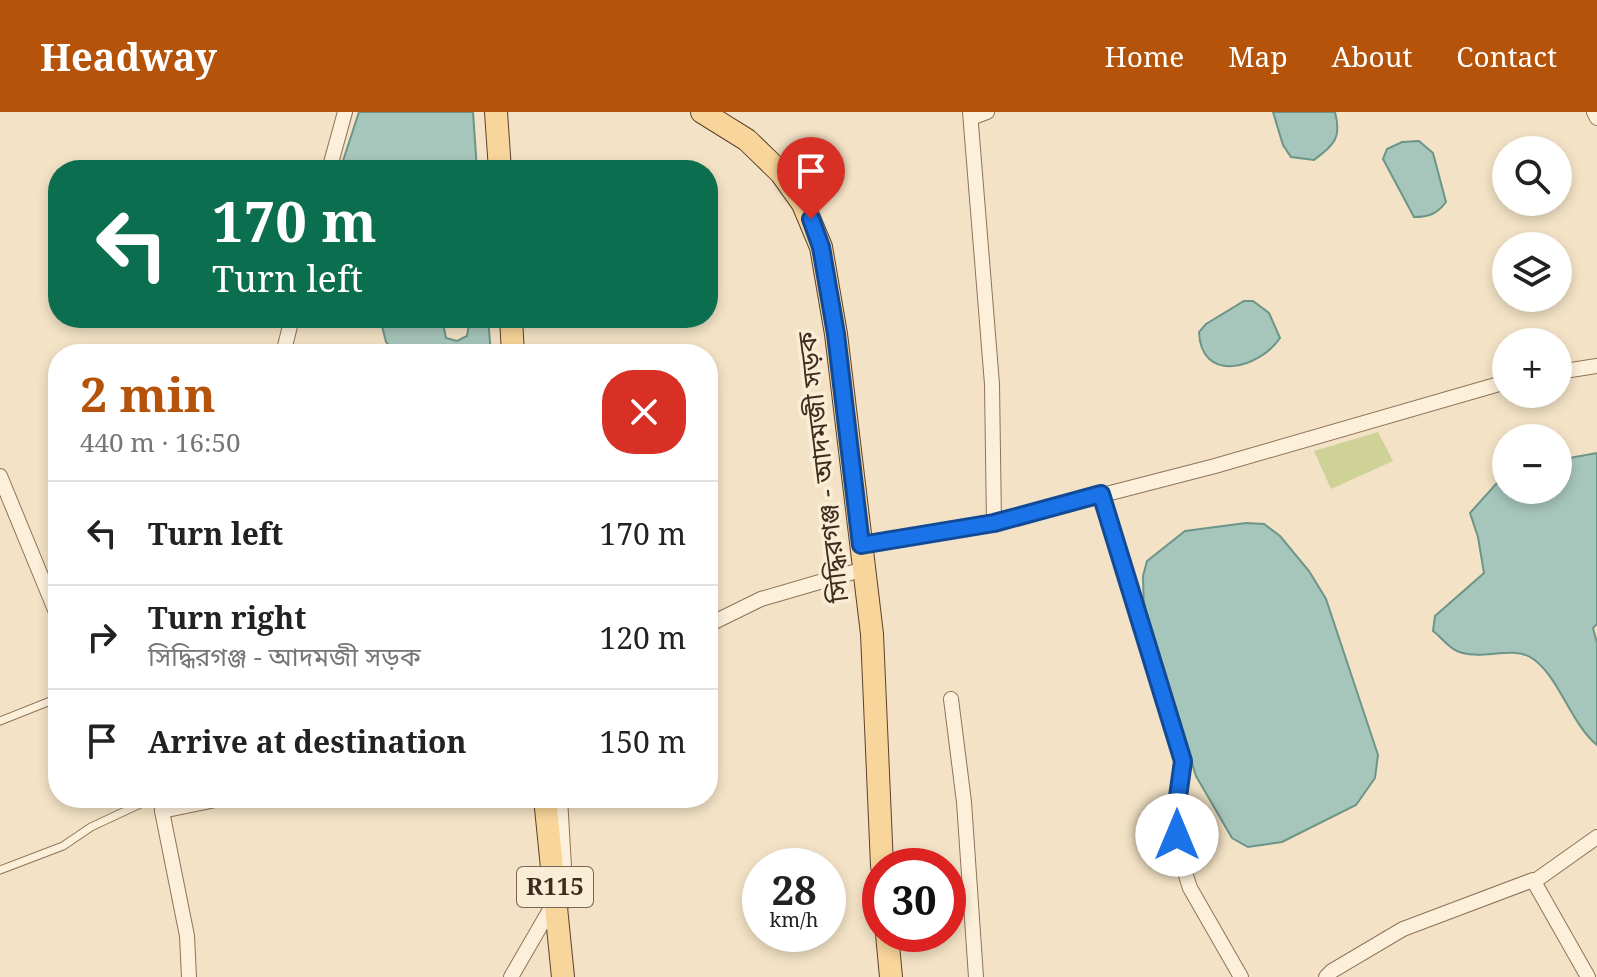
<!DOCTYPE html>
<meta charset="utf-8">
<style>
:root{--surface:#fff;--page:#f6f6f6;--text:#222;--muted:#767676;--line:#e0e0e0;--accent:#b45309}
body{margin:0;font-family:"Noto Serif","Noto Sans Bengali",serif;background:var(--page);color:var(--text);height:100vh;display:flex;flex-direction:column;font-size:30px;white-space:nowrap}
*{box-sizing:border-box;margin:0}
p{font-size:26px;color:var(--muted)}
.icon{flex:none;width:44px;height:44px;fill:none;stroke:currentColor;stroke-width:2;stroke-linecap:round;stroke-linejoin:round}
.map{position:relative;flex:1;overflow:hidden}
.sheet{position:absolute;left:48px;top:232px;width:670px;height:464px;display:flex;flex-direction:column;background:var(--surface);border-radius:32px;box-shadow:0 4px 12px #0003}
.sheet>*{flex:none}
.banner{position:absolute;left:48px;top:48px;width:670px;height:168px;border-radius:32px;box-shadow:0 4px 12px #0003;background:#0b6e4f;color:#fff;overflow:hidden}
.controls{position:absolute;left:1492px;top:24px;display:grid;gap:16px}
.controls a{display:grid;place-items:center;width:80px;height:80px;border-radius:50%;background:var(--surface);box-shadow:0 4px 12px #0003;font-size:40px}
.speed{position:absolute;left:742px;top:736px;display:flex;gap:16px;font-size:40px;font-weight:700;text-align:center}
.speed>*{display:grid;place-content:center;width:104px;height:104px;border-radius:50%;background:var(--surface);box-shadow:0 4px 12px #0003;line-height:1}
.speed small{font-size:20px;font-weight:400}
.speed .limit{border:12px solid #d22;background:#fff;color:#111}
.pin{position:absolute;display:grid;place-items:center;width:68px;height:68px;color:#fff;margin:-82px -34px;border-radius:50% 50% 50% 0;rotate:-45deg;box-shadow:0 0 8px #0007}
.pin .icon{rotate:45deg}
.me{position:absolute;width:88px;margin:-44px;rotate:0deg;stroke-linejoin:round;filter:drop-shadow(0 0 6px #0008)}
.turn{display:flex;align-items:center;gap:28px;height:168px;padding:0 32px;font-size:36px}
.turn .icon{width:104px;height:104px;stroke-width:2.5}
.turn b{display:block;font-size:56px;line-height:68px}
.round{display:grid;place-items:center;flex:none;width:84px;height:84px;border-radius:32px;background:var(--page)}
.summary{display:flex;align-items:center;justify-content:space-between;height:136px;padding:0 32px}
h1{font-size:48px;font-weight:700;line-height:60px;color:var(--accent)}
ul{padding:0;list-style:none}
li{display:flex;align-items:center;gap:24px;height:104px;padding:0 32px;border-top:2px solid var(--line)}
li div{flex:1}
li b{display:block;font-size:30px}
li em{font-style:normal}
header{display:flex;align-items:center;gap:48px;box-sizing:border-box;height:112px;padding:0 40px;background:var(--accent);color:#fff}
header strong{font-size:38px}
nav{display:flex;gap:44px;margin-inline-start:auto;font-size:28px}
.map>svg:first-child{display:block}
.green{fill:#cfd297}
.water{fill:#a7c6bb;stroke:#6c9589;stroke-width:2}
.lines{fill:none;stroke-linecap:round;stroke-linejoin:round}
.service-casing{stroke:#907359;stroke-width:9}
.minor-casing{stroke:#907359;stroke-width:16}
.primary-casing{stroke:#5e412d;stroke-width:24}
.service{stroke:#fcf0da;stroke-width:7}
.minor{stroke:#fcf0da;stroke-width:14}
.primary{stroke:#f8d59a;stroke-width:22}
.route-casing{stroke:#114b97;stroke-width:20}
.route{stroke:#1a73e8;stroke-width:14}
.labels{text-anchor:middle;stroke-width:7;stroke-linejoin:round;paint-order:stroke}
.shield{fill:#f9edd6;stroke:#765;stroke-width:2}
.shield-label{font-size:24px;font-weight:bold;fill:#3f2c1e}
.street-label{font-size:26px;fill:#3f2c1e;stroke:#f9edd6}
</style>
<header>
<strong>Headway</strong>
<nav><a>Home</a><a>Map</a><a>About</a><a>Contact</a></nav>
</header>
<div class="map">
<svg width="1597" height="865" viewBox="0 0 1597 865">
<rect width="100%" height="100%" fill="#f3e2c5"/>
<!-- green -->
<path class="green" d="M1378,320L1393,349L1331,377L1314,339Z"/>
<!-- water -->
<g class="water">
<path d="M359,0H473L477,58H441L427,55L408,58H340Z"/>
<path d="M1273,0H1335C1342,27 1334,32 1314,48L1291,45L1283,33Z"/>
<path d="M1419,29L1433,41L1446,90C1437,102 1429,105 1414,105L1383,47L1387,37L1402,30Z"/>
<path d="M1244,189H1253L1269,201L1280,226C1259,257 1201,272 1199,220L1206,212Z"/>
<path d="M380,206H442L446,226L457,229L467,224L470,206H488L491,242H463L459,237L393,238L386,230Z"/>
<path d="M1597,341V512L1593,516L1597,531V633C1570,611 1558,561 1530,545C1511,534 1479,549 1457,539C1448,535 1440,524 1433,519L1435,504L1484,461L1478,425L1470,401L1496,372L1506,366V378H1558V348Z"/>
<path d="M1246,411L1264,412L1280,424L1309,459L1326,487L1378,643L1375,666L1356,693L1282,730L1248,735L1232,726L1196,664L1144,499L1143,464L1147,449L1185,419Z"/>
</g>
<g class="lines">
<!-- service casing -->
<g class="service-casing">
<g id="service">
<path d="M0,609L53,588L58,590"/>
<path d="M0,758L63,734L91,715L153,686"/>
</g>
</g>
<!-- minor casing -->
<g class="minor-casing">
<g id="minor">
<path d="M970,0L992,272L994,411"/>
<path d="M1594,0L1597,6"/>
<path d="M971,6L987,0"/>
<path d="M329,58L345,0"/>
<path d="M283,242L292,206"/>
<path d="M1558,260L1597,254"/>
<path d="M0,364L58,505"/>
<path d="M1101,382L1183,649L1176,699L1179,742L1190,776L1241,865"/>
<path d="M861,433L994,411L1215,354L1506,270"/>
<path d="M708,513L761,487L864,457"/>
<path d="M951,587L964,690L976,865"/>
<path d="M161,686L162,699L225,686"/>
<path d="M560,686L566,789"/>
<path d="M162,699L187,824L189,865"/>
<path d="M1535,769L1597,725"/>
<path d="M511,865L555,789"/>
<path d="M1326,865L1332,859L1403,817L1533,768L1588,865"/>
</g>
</g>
<!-- primary casing -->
<g class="primary-casing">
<g id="primary">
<path d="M496,0L500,58"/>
<path d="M702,0L747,28L781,61L803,92L821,135L836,222L872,522L882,754"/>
<path d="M511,206L513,242"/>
<path d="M545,686L563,865"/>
<path d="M887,822L891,865"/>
</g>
</g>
<!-- service -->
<use href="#service" class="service"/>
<!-- minor -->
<use href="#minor" class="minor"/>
<!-- primary -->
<use href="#primary" class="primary"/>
</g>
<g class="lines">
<!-- route casing -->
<g class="route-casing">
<path id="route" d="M811,107L821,135L836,222L861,433L994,411L1101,382L1183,649L1176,699L1177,723"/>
</g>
<!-- route -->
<use href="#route" class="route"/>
</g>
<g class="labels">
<!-- shield labels -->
<rect class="shield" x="517" y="755" width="76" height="40" rx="6"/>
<g class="shield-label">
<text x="555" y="783">R115</text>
</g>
<!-- street labels -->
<g class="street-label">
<text transform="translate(823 355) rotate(-97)" y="9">সিদ্ধিরগঞ্জ - আদমজী সড়ক</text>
</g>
</g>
</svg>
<div class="controls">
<a><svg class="icon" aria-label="search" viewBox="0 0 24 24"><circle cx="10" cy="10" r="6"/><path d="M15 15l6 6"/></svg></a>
<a><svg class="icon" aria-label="layers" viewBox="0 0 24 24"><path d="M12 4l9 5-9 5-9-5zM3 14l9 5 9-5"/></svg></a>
<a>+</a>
<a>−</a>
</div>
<div class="speed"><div>28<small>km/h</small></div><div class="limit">30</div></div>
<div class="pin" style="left:811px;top:107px;background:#d93025"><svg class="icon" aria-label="arrive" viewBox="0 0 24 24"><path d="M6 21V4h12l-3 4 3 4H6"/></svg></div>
<svg class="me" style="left:1177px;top:723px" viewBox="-20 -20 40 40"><circle r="19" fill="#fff"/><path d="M0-13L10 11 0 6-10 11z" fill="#1a73e8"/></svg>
<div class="banner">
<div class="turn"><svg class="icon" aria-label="left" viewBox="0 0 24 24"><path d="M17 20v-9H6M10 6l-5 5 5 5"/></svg><div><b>170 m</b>Turn left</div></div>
</div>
<section class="sheet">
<div class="summary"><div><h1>2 min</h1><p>440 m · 16:50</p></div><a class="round" style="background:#d93025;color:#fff"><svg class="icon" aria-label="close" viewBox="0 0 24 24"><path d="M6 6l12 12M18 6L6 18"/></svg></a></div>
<ul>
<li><svg class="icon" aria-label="left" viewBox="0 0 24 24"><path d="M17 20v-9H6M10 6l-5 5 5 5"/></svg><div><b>Turn left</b></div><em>170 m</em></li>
<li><svg class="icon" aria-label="right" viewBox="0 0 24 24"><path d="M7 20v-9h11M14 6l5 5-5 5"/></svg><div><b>Turn right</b><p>সিদ্ধিরগঞ্জ - আদমজী সড়ক</p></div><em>120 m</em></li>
<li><svg class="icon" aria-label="arrive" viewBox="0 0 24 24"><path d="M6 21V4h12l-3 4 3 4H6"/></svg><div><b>Arrive at destination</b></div><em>150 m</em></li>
</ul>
</section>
</div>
